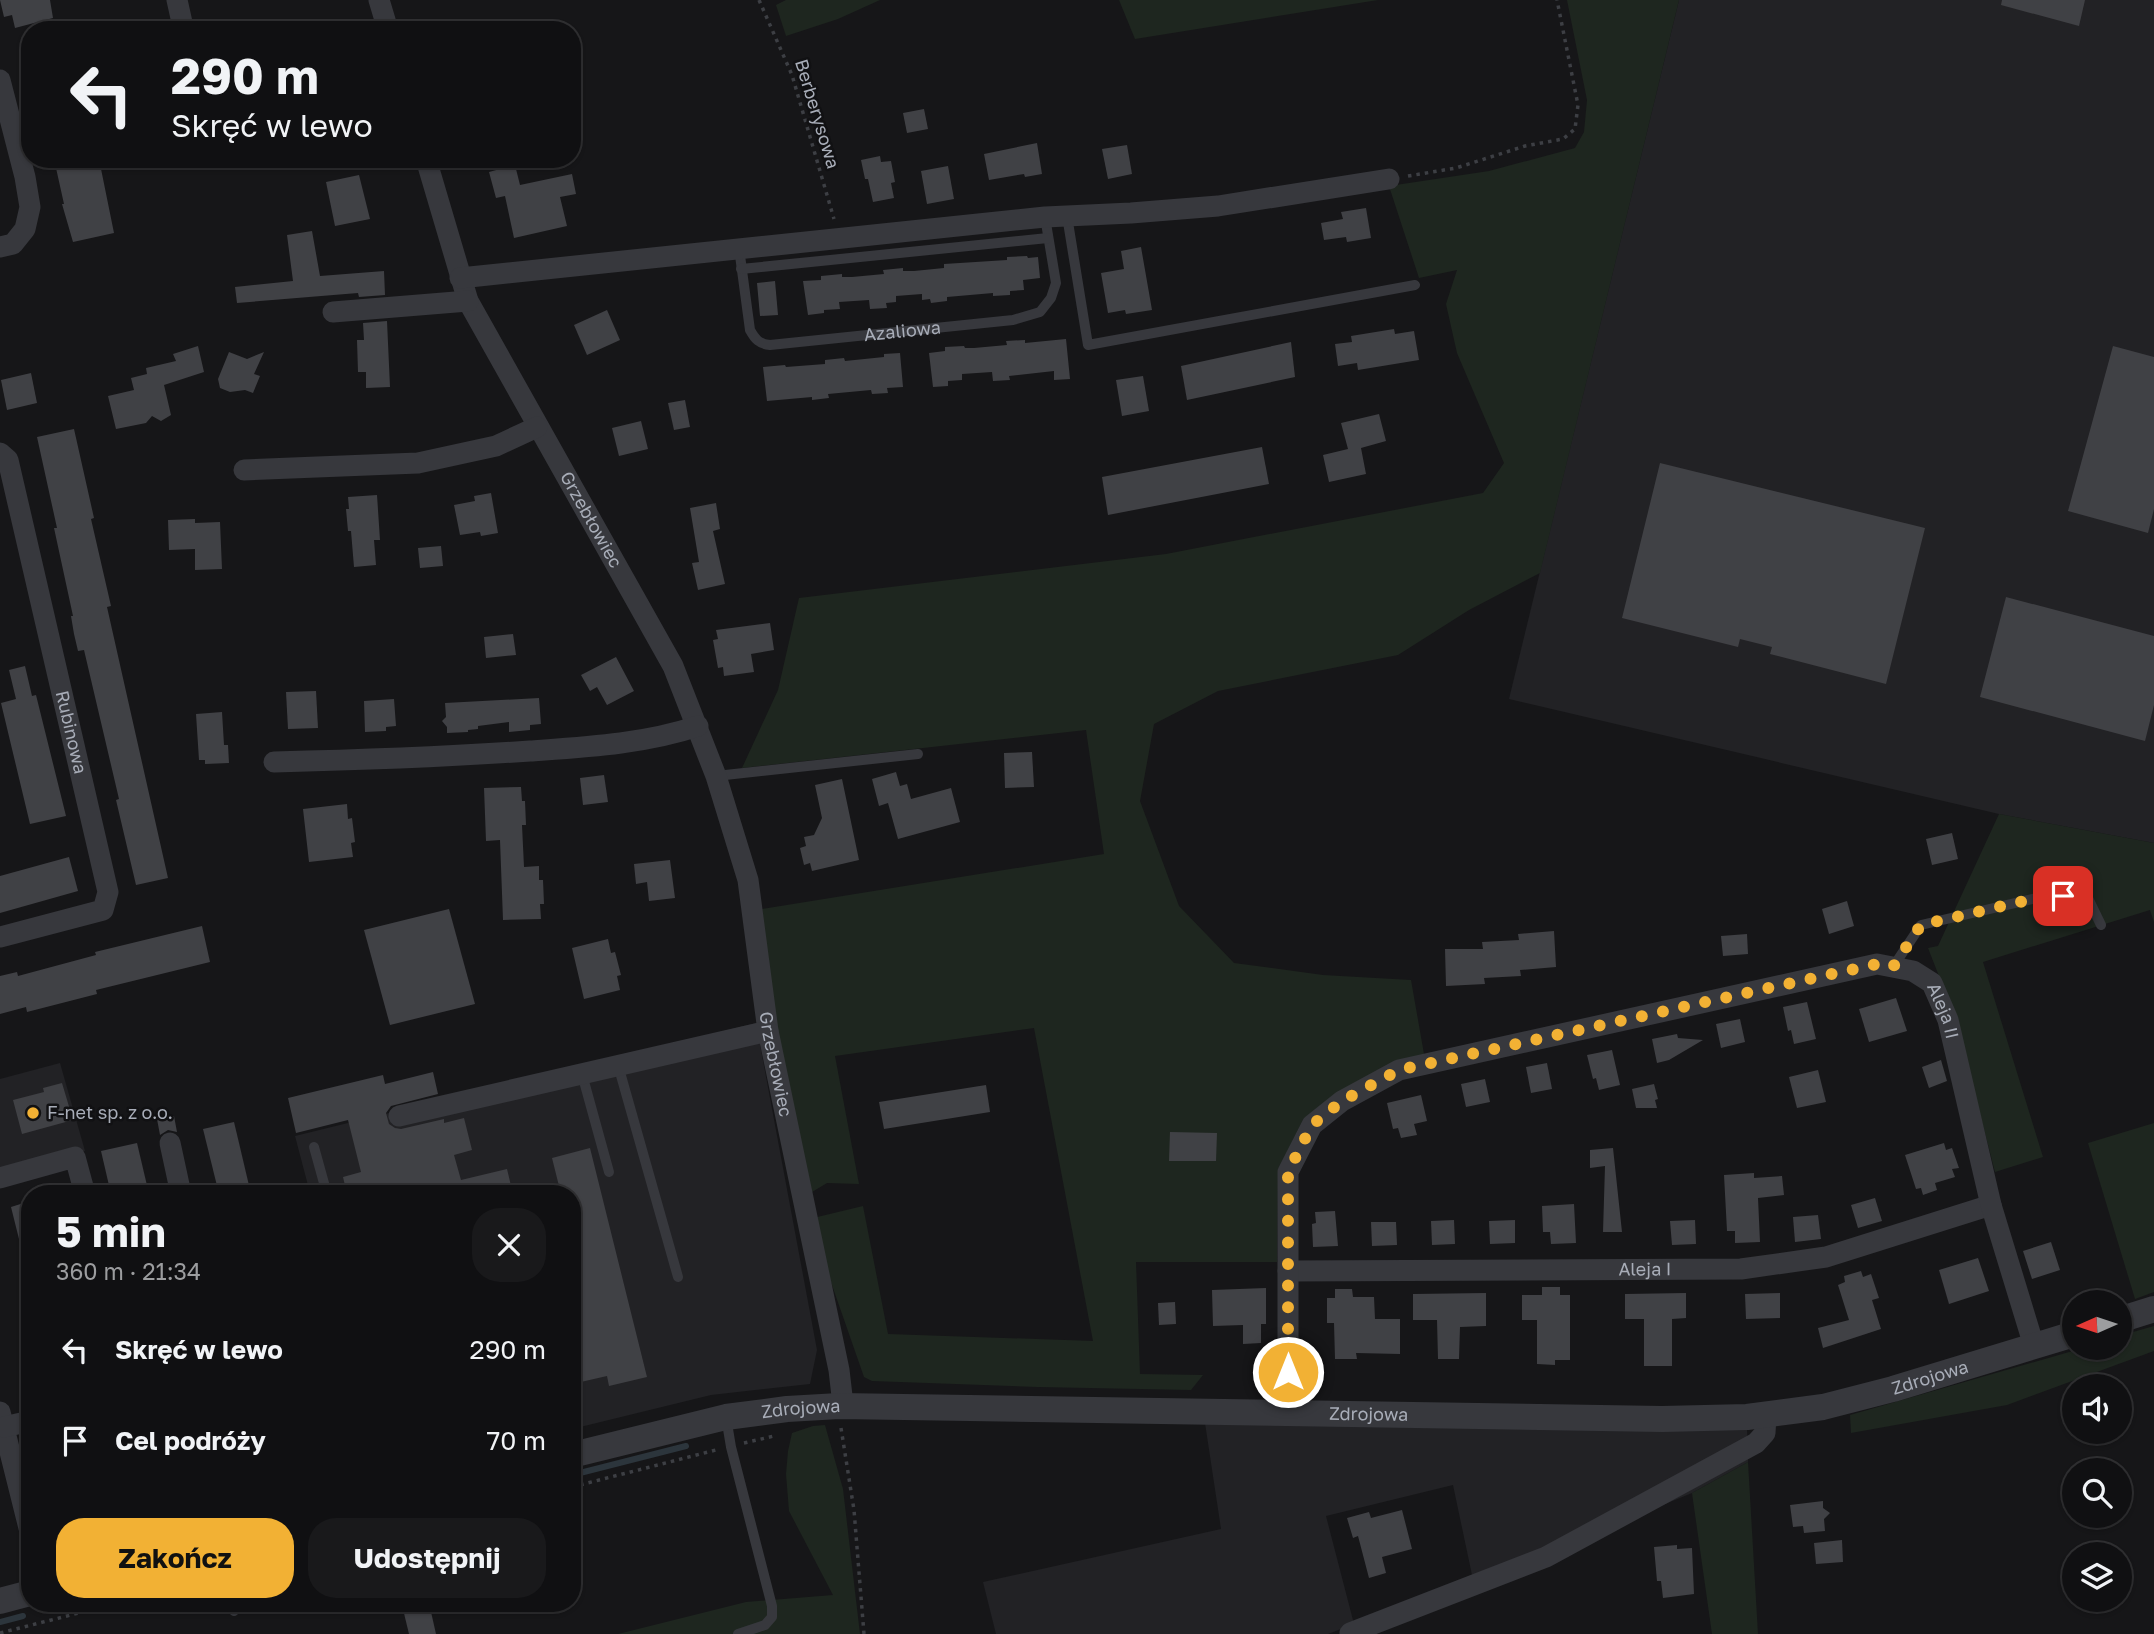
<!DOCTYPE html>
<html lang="pl">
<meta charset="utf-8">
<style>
:root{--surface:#101012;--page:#19191b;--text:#f1f3f6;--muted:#9c9d9f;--line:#303032;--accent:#f2b134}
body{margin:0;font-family:"Golos Text",sans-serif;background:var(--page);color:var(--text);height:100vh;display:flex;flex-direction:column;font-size:26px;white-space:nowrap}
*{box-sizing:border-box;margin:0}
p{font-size:23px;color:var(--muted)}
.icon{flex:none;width:38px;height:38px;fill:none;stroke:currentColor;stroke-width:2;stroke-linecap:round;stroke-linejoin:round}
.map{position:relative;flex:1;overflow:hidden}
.sheet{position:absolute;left:21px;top:1185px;width:560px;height:427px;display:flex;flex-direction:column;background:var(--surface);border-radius:28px;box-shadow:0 2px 5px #0004,0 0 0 2px var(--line)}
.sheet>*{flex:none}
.banner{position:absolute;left:21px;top:21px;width:560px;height:147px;border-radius:28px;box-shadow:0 2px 5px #0004,0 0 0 2px var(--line);background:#101012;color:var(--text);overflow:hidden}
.needle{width:46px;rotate:267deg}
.tools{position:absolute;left:2062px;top:1290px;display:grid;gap:14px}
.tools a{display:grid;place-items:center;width:70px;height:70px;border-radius:50%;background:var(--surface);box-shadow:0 2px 5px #0004,0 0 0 2px var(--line);font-size:35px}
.pin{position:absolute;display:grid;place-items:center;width:60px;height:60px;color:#fff;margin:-30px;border-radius:14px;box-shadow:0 4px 10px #0006}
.me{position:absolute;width:77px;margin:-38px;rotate:0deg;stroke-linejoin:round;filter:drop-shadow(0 0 5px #0008)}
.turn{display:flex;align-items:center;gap:24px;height:147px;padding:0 35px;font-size:32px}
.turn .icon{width:91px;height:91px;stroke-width:2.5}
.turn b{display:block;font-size:49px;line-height:60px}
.round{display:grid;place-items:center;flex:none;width:74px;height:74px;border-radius:28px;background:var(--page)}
.summary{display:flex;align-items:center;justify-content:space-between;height:119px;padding:0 35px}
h1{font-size:42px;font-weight:700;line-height:52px}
.button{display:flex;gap:14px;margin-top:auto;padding:14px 35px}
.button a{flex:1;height:80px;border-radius:28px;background:var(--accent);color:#111;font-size:28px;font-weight:700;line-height:80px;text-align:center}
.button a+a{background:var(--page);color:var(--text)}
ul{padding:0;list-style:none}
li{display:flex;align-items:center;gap:21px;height:91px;padding:0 35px}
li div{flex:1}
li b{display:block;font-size:26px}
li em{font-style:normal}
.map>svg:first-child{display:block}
.built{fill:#222225}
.green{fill:#1e261f}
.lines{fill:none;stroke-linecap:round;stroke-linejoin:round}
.stream{stroke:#2c353c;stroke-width:6}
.building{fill:#404145}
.path{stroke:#3d3f44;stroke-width:3.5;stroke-dasharray:3.5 5;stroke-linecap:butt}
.service{stroke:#37383d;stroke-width:10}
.minor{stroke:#37383d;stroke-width:21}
.tertiary{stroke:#37383d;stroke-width:26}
.route{stroke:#f2b134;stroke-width:12;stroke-dasharray:0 21.6}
.poi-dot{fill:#f2b134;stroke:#111113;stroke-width:2.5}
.labels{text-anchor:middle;stroke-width:5;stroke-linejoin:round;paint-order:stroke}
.street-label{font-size:18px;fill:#a8adb8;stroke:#111113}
.poi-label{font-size:18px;fill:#a8adb8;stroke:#111113;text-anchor:start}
</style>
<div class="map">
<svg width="2154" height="1634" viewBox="0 0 2154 1634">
<rect width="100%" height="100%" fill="#161618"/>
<!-- built -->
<g class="built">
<path d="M1679,0H2154V843L1999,814L1509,699Z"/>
<path d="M756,1023L817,1350L810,1384L711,1395L572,1429V1194L310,1193L295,1136Z"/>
<path d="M60,1063L85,1151L0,1172V1079Z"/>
<path d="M1205,1423L1747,1428L1748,1462L1692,1493L1585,1537L1472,1575L1453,1485L1326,1516L1354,1624L1328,1634H996L983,1582L1221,1529Z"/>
</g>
<!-- green -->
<g class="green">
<path d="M786,0H880L838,19L786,36L776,5Z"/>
<path d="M1119,0H1378L1135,39Z"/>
<path d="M1567,0H1679L1540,573L1469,610L1398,655L1218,691L1154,724L1140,801L1179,906L1234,963L1323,975L1411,980L1424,1054L1303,1120L1278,1169L1277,1262H1136L1140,1374L1203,1375L1191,1390L1038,1387L872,1381L864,1377L809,1219L863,1206L888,1334L1093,1341L1034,1028L835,1056L859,1184L827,1183L812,1192L774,1027L762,909L1104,854L1086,730L742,768L778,690L799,598L1166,554L1483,493L1504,463L1457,353L1446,304L1457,270L1419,278L1389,186L1489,171L1575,148L1584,132L1587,100Z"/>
<path d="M1999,814L2154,843V922L2150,910L1983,962L2043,1157L1995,1172L1955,1017L1928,948L1938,946Z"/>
<path d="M2154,1123V1292L2135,1299L2088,1143Z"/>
<path d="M2154,1326V1351L2007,1405L1851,1433L1850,1415L2083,1348H2119V1336Z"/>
<path d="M825,1425L843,1489L860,1634H618L746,1602L833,1595L789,1511L786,1474L788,1451L792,1433L813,1426Z"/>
<path d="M1748,1462L1758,1634H1712L1692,1493Z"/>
</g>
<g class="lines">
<!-- stream -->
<g class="stream">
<path d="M572,1475L686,1446"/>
<path d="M55,1608L74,1603"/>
<path d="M0,1622L23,1616"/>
</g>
</g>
<!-- building -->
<g class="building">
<path d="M0,0H50L53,18L15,28L12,15L4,17Z"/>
<path d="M2002,0H2085L2079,26L2001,5Z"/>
<path d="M924,109L928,129L907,133L903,113Z"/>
<path d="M1037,143L1042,174L1025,177L1024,174L989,180L984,154Z"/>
<path d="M1127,145L1132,174L1108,179L1102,149Z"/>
<path d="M880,156L881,162L891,161L895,182L891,183L894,198L873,202L868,179H865L861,160Z"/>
<path d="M54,159H99L114,233L73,242L62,204H64Z"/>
<path d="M515,165L520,185L572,174L576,194L560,197L567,226L514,238L505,196L496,198L489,172Z"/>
<path d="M948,166L954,199L927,204L921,171Z"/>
<path d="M359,175L370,219L335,226L326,182Z"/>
<path d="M1366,208L1371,238L1347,242L1346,237L1324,240L1321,223L1343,219L1341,212Z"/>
<path d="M312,231L320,276L384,271L385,295L359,297L358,293L237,303L235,287L293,281L287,235Z"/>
<path d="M1141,247L1152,310L1126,314L1125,310L1108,313L1101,273L1124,269L1121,251Z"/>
<path d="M1027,256L1028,258L1038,257L1040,278L1023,280L1024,290L1010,291V295L993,296V293L947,297V301L931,303L930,299L922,300V294L896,296V302L886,303L887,308L870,309L869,300L839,302L840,309L824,310V313L808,315L803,281L821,280V276L842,274V277H852L884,274L883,270L903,268V271H914L944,268V264L1007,260V257Z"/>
<path d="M775,281L778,315L760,316L757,283Z"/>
<path d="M607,310L620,340L587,355L574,325Z"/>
<path d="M387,321L390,387L366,388V372H358L357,340H364L363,323Z"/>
<path d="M1394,329L1395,334L1414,331L1419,360L1358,370L1357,363L1338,366L1335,344L1352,342L1351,336Z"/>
<path d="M1066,339L1070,379L1054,380V371L1009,376L1010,380L993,381L992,372L962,374V380L948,381V386L933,387L929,353L945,351V347L964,346L965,348H974L1007,345L1006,341L1025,340V343Z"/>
<path d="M1291,342L1295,377L1187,400L1181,366Z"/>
<path d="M198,346L204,372L164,385L171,415L161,421L152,416L146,423L116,429L108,396L134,390L131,378L147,374L146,368L176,361L173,354Z"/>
<path d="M2113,346L2154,357V509L2148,533L2068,511Z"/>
<path d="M229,352L247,359L264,352L254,374L260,376L253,393L245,390L230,392L220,388L218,379Z"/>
<path d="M900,353L903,387L887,388L888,393L872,394L871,390L828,394L829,398L812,400V397L767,401L763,367L785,365L786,367L825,364V360L844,358L845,361L884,357V354Z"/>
<path d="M31,373L37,403L7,410L1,380Z"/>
<path d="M1143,376L1149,411L1122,416L1116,380Z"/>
<path d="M685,400L690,427L674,430L668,403Z"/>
<path d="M1379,414L1386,441L1361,448L1366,474L1329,482L1323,455L1348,449L1341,423Z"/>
<path d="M641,421L648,449L619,456L612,428Z"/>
<path d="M74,429L94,518L91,519L111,606L107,607L168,878L136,885L116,800L119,799L84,650L78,651L74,634L71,616H73L54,528H57L37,437Z"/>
<path d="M1262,447L1269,484L1108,515L1102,477Z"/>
<path d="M1660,463L1925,528L1886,684L1770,654L1772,647L1740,639L1738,647L1622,618Z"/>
<path d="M491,493L498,533L481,536L480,532L460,535L454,505L475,501L474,496Z"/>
<path d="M377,495L380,540H374L376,565L354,567L351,531H348L346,509H349L348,497Z"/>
<path d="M716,503L720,529L713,531L725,584L698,590L692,563L699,562L690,508Z"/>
<path d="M195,519V523L220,522L222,569L195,570V549L169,550L168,520Z"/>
<path d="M441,546L443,566L420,568L418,548Z"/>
<path d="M2006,597L2154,636V705L2145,741L1980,697Z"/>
<path d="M770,623L774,650L751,654L754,672L724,676L723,667L718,668L713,640L718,639L716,630Z"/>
<path d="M513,634L516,655L486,658L484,637Z"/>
<path d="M616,657L634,691L607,705L597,687L590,691L581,675Z"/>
<path d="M25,666L32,696L36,695L66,816L30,824L1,703L16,699L9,670Z"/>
<path d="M316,691L318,728L288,729L286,692Z"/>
<path d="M539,698L541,724L530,725V730L509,732V722L478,726V729L468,730V732L447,733V727L442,721L446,717L445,703Z"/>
<path d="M394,699L396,726L386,727V731L365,732L364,701Z"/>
<path d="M222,712L224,745H228L229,763L205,764V760H199L196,714Z"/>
<path d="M1032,752L1034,787L1005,788L1004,753Z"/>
<path d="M896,772L900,786L907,784L911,799L951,788L960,822L898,839L888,803L879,806L872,779Z"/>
<path d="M604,775L608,802L583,805L580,778Z"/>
<path d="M842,779L859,860L812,871L810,863L804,865L800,848L806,846L804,837L814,835L822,818L815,785Z"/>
<path d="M521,787L522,801H525L526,825H522L524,867L539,866V880H543L544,904H540L541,919L503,920L500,840L486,841L484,788Z"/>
<path d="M347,804L348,819L352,818L355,842L351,843L353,857L309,862L303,809Z"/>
<path d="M1952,833L1958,859L1932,865L1926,839Z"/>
<path d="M69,857L78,891L0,913V876Z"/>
<path d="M670,860L675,898L649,901L647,882L636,884L634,864Z"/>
<path d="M1847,901L1854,926L1829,934L1822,909Z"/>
<path d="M449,909L475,1004L390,1025L364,930Z"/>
<path d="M202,926L210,962L96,990L97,994L27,1012L26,1007L0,1014V976L17,972L18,976L96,955L95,952Z"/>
<path d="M1554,931L1556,967L1520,970L1521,976L1484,978L1485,984L1446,986L1445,949H1483L1482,942L1519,940L1518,934Z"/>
<path d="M1747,934L1748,954L1723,956L1721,936Z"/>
<path d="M608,939L611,953L615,952L621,975L617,976L620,990L584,999L572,948Z"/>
<path d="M1896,998L1907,1031L1869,1042L1859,1009Z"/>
<path d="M1807,1002L1816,1039L1794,1044L1791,1030L1788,1031L1783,1007Z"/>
<path d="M1740,1019L1745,1042L1721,1048L1716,1024Z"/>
<path d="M1677,1034L1678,1038L1703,1040L1669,1060L1657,1063L1652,1039Z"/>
<path d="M1612,1050L1620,1085L1599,1090L1596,1078L1593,1079L1587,1055Z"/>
<path d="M1941,1060L1947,1081L1929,1088L1922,1067Z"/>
<path d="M1547,1063L1552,1089L1531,1093L1526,1067Z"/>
<path d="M1818,1070L1826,1102L1797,1108L1789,1077Z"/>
<path d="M433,1072L438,1094L391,1106L386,1113L389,1124L395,1128L401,1129L444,1119V1123L464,1118L472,1150L454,1155L461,1180L507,1169L513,1194H347L343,1177L361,1172L348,1120L296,1133L288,1098L383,1075L385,1084Z"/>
<path d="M1485,1079L1490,1102L1466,1107L1461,1084Z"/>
<path d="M62,1083L73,1120L22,1134L13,1100L44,1092L43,1088Z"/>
<path d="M1654,1084L1658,1099L1655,1100L1657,1108H1636L1632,1089Z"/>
<path d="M986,1085L990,1112L884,1129L879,1102Z"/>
<path d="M1421,1095L1427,1121L1414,1124L1417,1135L1401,1138L1398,1128L1393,1129L1387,1103Z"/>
<path d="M174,1116L177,1132L168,1130L160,1135L157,1119Z"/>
<path d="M234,1122L239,1143L251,1194H219L203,1129Z"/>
<path d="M1170,1132L1217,1133L1216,1161H1169Z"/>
<path d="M137,1143L149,1194H111L101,1151Z"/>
<path d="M1944,1143L1946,1150L1952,1148L1959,1168L1952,1169L1955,1177L1935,1183L1937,1190L1923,1195L1921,1188L1916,1189L1905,1155Z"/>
<path d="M590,1148L647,1377L609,1386L607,1376L572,1384V1257L577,1256L572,1239V1194H561L552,1158Z"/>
<path d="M1613,1148L1622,1232H1603L1605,1166L1590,1168V1150Z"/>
<path d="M1754,1173V1178L1782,1176L1784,1195L1758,1198L1760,1242L1735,1243V1231H1727L1724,1175Z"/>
<path d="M1875,1198L1882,1221L1858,1228L1851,1205Z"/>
<path d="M30,1201V1258L24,1259L11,1207Z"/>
<path d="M1574,1204L1576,1243L1551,1244L1550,1232H1543L1542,1206Z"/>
<path d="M1335,1211L1338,1246L1313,1247L1312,1224L1316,1223L1315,1212Z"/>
<path d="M1818,1215L1821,1239L1795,1242L1793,1217Z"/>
<path d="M1454,1220L1455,1244L1432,1245L1431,1221Z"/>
<path d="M1515,1220V1243L1490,1244L1489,1221Z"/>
<path d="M1695,1220L1696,1244L1672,1245L1670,1221Z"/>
<path d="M1371,1222H1396L1397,1245L1372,1246Z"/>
<path d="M2051,1242L2060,1270L2032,1279L2023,1251Z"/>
<path d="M1978,1258L1989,1291L1949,1304L1939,1270Z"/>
<path d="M1861,1271L1863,1277L1871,1274L1879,1298L1872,1300L1881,1329L1823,1348L1818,1328L1849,1320L1838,1285L1845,1282L1844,1276Z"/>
<path d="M1542,1287H1560V1295H1570V1360H1555V1365L1537,1364V1320H1522V1295H1542Z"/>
<path d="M1266,1288V1324H1261V1343L1243,1344V1325L1213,1326L1212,1290Z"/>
<path d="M1335,1289H1352L1353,1297H1374L1375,1319H1400V1354L1356,1353L1357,1359H1335L1334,1323H1327V1298H1335Z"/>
<path d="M1486,1293V1326L1460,1327L1459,1359H1438L1437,1320H1413V1294Z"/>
<path d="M1686,1293V1318L1672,1319V1366H1644V1319H1625V1294Z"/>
<path d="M1780,1293V1318L1746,1319L1745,1294Z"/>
<path d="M1175,1302L1176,1324L1159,1325L1158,1303Z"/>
<path d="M1823,1501V1508L1830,1513L1824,1519L1825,1531L1804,1533L1803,1526L1793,1527L1790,1505Z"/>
<path d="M1402,1510L1412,1549L1382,1557L1386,1573L1369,1578L1358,1536L1353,1538L1347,1518L1369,1512L1371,1518Z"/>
<path d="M1842,1540L1843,1562L1816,1564L1814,1543Z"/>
<path d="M1677,1545V1549L1692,1548L1694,1594L1663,1598L1661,1581H1657L1654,1547Z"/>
<path d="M410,1603H429L436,1634H409L402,1605Z"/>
</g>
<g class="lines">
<!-- path -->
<g class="path">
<path d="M759,0L792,75L834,219"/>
<path d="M1408,176L1456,168L1525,146L1563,139L1575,129L1578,105L1557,0"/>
<path d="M841,1428L854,1510L864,1634"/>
<path d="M744,1443L774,1436"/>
<path d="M572,1487L716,1450"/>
<path d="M0,1633L118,1603"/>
</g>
<!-- service -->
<g class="service">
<path d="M1067,216L1088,345L1415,285"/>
<path id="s1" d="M739,248L750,330C755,339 759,344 770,345L1013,320L1040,312L1051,298L1056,283L1045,217"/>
<path d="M741,269L1048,238"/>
<path d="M716,776L918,754"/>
<path d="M1893,967L1921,925L2041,897L2086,894L2101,925"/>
<path d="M618,1065L678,1277"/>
<path d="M582,1074L609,1172"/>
<path d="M314,1147L327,1194"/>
<path d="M726,1417L731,1447L772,1606V1617L765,1625L738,1634"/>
<path d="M230,1603L234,1611"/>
</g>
<!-- minor -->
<g class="minor">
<path d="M177,0L183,27"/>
<path d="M379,0L388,30"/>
<path d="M0,80L25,177L30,207L25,229L13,244L0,247"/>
<path id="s2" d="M426,159L468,301L673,666L716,776L748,880L768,1031L839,1370L842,1396L839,1406"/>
<path d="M460,278L1045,217L1131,213L1218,206L1389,179"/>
<path d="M333,312L468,301"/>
<path id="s3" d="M0,453L8,460L108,892L103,910L0,937"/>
<path d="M244,470L418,463L496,446L537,427"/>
<path d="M274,762C359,760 444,757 530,751C586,747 644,744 698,726"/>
<path d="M399,1116L768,1031"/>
<path d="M170,1143L181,1194"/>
<path d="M0,1178L75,1157L85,1194"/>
<path id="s4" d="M1288,1271L1741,1269L1826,1257L1991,1205"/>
<path d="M0,1412L30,1532"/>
<path id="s5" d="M1288,1413V1172L1312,1125L1342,1101L1399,1070L1877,964L1913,971L1932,983L1948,1020L1991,1205L2034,1346"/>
<path d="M4,1427L30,1421"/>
<path d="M1350,1633L1546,1557L1756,1443L1765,1433L1766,1416"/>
</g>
<!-- tertiary -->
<g class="tertiary">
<path d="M2119,1320L2154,1309"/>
<path id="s6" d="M572,1455L726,1417L787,1409L839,1406L1662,1419L1747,1417L1823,1407L1893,1389L2074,1334"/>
<path d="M0,1601L30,1593"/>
</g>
</g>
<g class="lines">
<!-- route -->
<path class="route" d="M1288,1372V1172L1312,1125L1342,1101L1399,1070L1877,964L1893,967L1921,925L2041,897L2063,896"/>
</g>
<!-- markers -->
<circle class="poi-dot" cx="33" cy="1113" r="7"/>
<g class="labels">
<!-- street labels -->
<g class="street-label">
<text transform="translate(817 114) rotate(73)" y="6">Berberysowa</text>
<text dy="6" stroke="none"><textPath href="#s1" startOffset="242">Azaliowa</textPath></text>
<text dy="6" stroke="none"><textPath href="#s2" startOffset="399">Grzebłowiec</textPath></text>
<text dy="6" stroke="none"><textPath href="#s3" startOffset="290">Rubinowa</textPath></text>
<text dy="6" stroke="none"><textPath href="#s5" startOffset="976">Aleja II</textPath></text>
<text dy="6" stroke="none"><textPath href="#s2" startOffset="980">Grzebłowiec</textPath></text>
<text dy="6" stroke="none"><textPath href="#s4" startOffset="357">Aleja I</textPath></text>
<text dy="6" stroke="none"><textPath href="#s6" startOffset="1368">Zdrojowa</textPath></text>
<text dy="6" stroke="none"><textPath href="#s6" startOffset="234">Zdrojowa</textPath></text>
<text dy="6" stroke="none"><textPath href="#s6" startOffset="802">Zdrojowa</textPath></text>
</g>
<!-- poi labels -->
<g class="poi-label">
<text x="47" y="1119">F-net sp. z o.o.</text>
</g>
</g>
</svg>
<div class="tools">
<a><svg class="needle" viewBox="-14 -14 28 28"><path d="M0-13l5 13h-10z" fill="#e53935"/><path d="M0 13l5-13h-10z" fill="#9c9d9f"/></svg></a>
<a><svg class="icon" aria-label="sound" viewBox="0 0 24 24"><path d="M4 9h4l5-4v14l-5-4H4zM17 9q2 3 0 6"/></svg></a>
<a><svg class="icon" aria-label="search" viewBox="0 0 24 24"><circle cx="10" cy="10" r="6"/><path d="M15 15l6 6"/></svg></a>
<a><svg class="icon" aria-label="layers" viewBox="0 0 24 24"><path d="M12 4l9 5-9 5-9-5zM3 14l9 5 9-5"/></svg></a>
</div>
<div class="pin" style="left:2063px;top:896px;background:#d93025"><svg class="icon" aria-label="arrive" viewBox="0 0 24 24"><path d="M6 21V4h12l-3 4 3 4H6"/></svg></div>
<svg class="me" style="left:1288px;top:1372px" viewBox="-20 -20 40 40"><circle r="17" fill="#f2b134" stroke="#fff" stroke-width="3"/><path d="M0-11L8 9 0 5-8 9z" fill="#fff"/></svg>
<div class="banner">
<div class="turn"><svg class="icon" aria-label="left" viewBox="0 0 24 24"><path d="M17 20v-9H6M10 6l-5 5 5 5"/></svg><div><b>290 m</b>Skręć w lewo</div></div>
</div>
<section class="sheet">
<div class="summary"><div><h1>5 min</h1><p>360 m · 21:34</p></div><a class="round"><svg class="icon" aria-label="close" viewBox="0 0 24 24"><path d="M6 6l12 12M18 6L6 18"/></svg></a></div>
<ul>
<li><svg class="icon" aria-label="left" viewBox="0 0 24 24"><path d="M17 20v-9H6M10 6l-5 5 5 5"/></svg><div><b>Skręć w lewo</b></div><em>290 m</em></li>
<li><svg class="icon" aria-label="arrive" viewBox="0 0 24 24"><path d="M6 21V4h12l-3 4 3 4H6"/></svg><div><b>Cel podróży</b></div><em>70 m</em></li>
</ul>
<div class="button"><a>Zakończ</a><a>Udostępnij</a></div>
</section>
</div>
